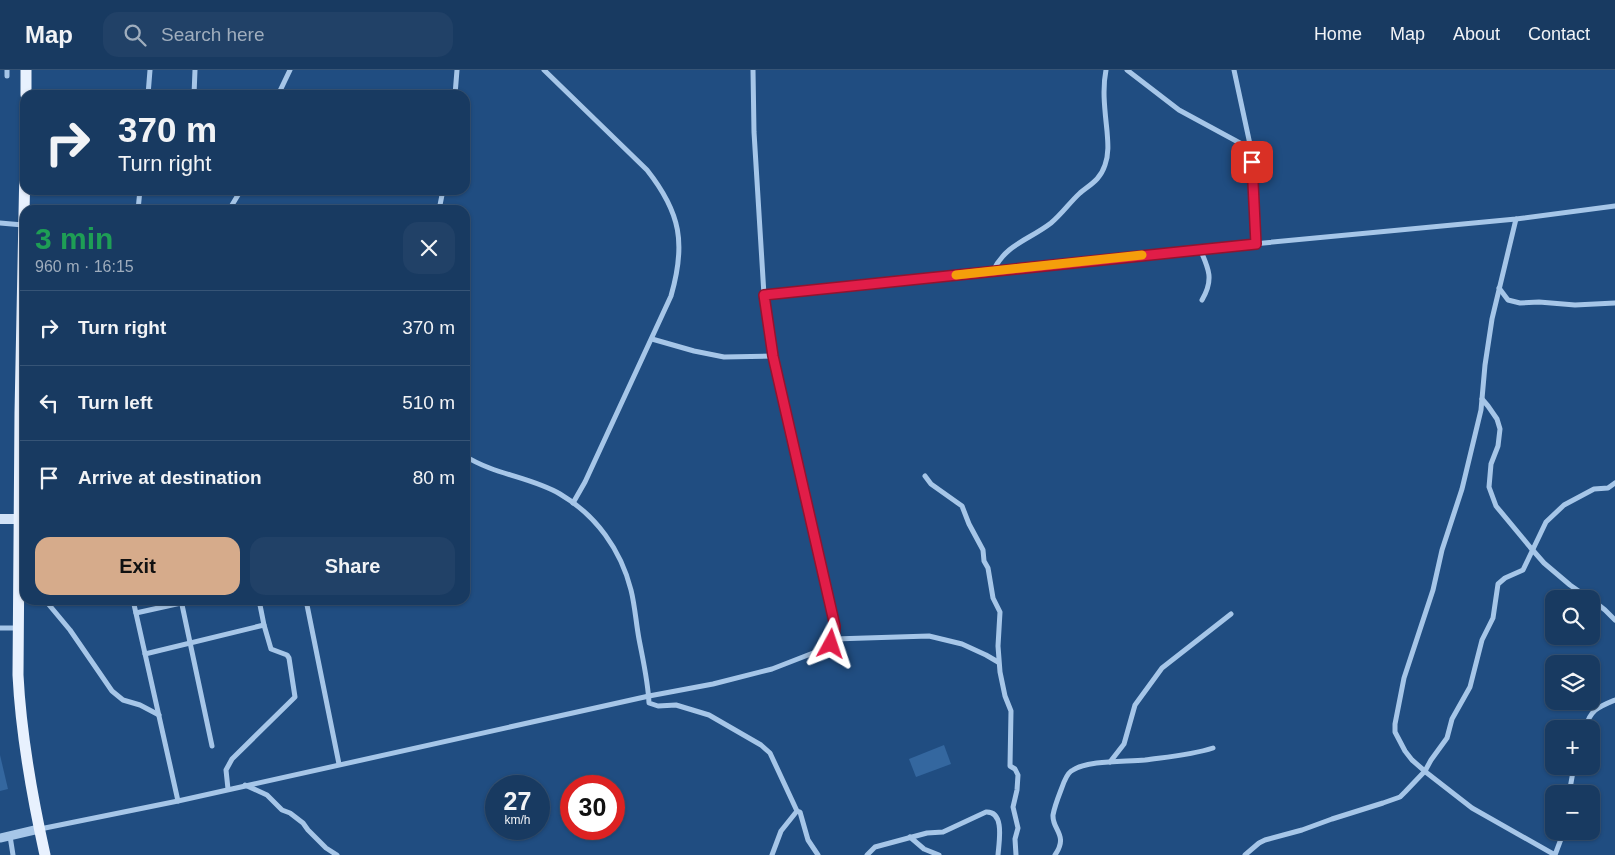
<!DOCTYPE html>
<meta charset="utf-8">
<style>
:root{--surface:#183a61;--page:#214167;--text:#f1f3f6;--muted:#9fadbd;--line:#365476;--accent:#d6ab8b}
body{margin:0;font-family:Arial,sans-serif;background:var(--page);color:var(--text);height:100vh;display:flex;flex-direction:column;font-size:19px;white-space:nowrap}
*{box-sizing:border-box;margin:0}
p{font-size:16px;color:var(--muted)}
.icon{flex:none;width:28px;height:28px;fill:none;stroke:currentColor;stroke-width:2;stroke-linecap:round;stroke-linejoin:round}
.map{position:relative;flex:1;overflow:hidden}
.panel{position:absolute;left:20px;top:135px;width:450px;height:400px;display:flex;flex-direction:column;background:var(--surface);border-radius:15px;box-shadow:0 1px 4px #0004,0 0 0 1px var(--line)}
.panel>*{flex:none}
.hud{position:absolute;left:20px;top:20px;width:450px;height:105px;border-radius:15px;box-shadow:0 1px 4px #0004,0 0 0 1px var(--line);background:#183a61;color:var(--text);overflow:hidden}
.tools{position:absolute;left:1545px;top:520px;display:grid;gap:10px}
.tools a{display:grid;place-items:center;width:55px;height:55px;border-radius:10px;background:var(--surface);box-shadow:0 1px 4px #0004,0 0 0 1px var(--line);font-size:25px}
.speed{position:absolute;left:485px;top:705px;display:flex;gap:10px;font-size:25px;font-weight:700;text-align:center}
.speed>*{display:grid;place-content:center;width:65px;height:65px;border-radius:50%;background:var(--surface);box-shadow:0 1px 4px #0004,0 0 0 1px var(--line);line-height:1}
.speed small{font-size:12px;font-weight:400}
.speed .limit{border:8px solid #d22;background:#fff;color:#111}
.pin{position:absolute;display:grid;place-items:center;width:42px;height:42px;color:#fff;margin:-21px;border-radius:10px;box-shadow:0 2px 8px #0006}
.me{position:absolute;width:55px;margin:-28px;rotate:5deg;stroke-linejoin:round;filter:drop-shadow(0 0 4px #0008)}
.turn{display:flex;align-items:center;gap:18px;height:105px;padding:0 15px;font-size:22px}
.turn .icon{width:65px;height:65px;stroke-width:2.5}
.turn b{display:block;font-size:35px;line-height:42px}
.round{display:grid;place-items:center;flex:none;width:52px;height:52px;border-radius:15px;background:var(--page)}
.overview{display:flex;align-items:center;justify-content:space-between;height:85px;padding:0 15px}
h1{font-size:30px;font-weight:700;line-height:38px;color:#1e9e55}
.primary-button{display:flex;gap:10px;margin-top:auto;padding:10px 15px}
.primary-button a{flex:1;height:58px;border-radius:15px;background:var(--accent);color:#111;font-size:20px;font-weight:700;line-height:58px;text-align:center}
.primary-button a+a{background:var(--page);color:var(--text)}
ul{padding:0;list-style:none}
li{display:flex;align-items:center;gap:15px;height:75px;padding:0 15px;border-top:1px solid var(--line)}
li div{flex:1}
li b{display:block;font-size:19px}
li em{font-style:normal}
header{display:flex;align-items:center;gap:30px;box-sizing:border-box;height:70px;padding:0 25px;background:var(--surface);border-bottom:1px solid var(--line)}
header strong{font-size:24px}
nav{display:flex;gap:28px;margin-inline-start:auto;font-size:18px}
.search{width:350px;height:45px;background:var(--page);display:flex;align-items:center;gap:12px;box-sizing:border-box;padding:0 18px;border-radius:15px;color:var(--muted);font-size:19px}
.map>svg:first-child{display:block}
.park{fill:#34679f}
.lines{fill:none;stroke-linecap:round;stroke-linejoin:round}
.minor{stroke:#a6c6e8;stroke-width:5}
.tertiary{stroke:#a6c6e8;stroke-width:9}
.secondary{stroke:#d1e2f7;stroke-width:10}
.primary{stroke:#e8f1fe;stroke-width:11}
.route-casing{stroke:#92132f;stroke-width:12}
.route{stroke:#e11d48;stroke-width:9}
.slow{stroke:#f59e0b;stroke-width:9}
</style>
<header>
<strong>Map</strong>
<div class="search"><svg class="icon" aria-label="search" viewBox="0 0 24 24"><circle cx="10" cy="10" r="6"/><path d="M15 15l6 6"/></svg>Search here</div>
<nav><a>Home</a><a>Map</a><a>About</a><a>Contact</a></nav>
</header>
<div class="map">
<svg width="1615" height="785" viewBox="0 0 1615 785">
<rect width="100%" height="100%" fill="#204d81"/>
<!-- park -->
<g class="park">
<path d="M944,675L951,694L916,707L909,689Z"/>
<path d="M0,685L8,719L0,721Z"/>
</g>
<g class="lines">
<!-- minor -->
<g class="minor">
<path d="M7,0V6"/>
<path d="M544,0L647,100C681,143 686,174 671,226L585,412L573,433"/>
<path d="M1127,0L1179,40L1251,79"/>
<path d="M1234,0L1251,79L1254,105L1256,173"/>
<path d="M148,25L150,0"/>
<path d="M194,25L195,0"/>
<path d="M278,25L290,0"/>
<path d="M455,25L457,0"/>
<path d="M138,140L140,120"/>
<path d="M229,140L241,120"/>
<path d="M439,140L443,120"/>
<path d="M1516,149L1492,249L1485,295L1481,340L1462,419L1442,480L1433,520L1404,608L1395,654V662L1405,681L1412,690L1427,703L1472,738L1555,785L1564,761"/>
<path d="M0,153L23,155"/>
<path d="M1200,179C1209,199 1214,210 1202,230"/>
<path d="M993,201C1006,174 1029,170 1051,153C1062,144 1070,132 1080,123C1091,114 1100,110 1105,95C1109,84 1108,73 1107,61C1105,41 1102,20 1106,0"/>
<path d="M1499,218L1508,230L1520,233L1539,232L1575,235L1615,233"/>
<path d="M764,225L1200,179L1516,149L1615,136"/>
<path d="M652,269L694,281L724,287L773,286"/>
<path d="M1482,329L1488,336L1497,349L1500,359L1498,376L1491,394L1489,417L1496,436L1530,477L1544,493L1570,515L1590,529"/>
<path d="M465,386C495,405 531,407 560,424C596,445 621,480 631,520C635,536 636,553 639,569C643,590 648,611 649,633L658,636L676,635L709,645L761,675L770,683L797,741L800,742L808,770L818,785"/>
<path d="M925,406L931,414L962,436L969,454L983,480L984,491L988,498L993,528L1000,542L998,576L1000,602L1005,626L1011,641L1010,696L1015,699L1018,705L1017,720L1013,737L1018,758L1015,769L1016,785"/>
<path d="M1591,529L1605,540L1615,550"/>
<path d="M45,530L70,560L112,621L123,630L140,635L159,645"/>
<path d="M133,530L178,731"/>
<path d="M181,530L212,676"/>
<path d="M306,530L339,694"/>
<path d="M136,543L181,533"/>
<path d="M0,558H17"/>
<path d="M834,569L929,566L962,574L986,585L998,592"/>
<path d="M145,584L264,555"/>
<path d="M1585,659C1590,640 1598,637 1615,630"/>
<path d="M1110,692L1124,674L1135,635L1162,598L1231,544"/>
<path d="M245,715L267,725L282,740L290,743L303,753L308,760L326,778L337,785"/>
<path d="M228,719L226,700L232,689L295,627L289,588L287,585L271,579L264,555L259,530"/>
<path d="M1569,724L1574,696"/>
<path d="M40,759L178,731L649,626L713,614L772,599L826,578C834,572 836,566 835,556L773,286L764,225L754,62L753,0"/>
<path d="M10,766L13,785"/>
<path d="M910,767L924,779L939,785"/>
<path d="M772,785L781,761L797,741"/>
<path d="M867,785L875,777L927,763L943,762L986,742C1005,741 999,772 998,785"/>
<path d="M1055,785C1069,765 1052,760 1053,745C1055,734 1060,723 1064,712C1066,708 1068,702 1073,700C1088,690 1126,692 1145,690C1167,687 1192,685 1213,678"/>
<path d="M1245,785L1259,773L1265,770L1302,760L1332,749L1383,733L1400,727L1405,722L1425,701L1431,690L1447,668L1452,649L1470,617L1482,570L1493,548L1498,514L1505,508L1523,500L1546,452L1564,435L1594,419L1608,418L1615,413"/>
</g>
<!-- tertiary -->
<path class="tertiary" d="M0,768L39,759"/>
<!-- secondary -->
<path class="secondary" d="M0,449H19"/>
<!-- primary -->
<g class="primary">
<path d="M26,25V0"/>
<path d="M25,95L20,343L18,605C21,666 32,726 45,785"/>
</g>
</g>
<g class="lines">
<!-- route casing -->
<g class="route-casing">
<path id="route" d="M831,574L834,569L835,556L773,286L764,225L1256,174L1252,92"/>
</g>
<!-- route -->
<use href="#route" class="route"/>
<!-- slow -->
<path class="slow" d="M956,205L1142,185"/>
</g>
</svg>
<div class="tools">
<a><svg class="icon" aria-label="search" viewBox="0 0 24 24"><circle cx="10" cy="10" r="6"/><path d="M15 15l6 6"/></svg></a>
<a><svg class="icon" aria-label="layers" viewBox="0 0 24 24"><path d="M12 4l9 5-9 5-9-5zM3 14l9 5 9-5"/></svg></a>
<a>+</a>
<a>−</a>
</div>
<div class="speed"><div>27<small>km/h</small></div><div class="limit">30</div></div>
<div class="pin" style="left:1252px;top:92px;background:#d93025"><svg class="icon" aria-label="arrive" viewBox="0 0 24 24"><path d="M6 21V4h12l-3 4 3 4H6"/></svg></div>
<svg class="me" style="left:831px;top:574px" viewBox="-20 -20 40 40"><path d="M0-17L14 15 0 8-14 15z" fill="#e11d48" stroke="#fff" stroke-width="4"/></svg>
<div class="hud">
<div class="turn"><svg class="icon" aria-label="right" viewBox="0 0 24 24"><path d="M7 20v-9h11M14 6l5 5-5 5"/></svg><div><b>370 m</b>Turn right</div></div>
</div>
<section class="panel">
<div class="overview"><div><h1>3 min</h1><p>960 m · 16:15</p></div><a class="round"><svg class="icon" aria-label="close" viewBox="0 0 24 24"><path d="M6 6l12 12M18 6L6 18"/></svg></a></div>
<ul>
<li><svg class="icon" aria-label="right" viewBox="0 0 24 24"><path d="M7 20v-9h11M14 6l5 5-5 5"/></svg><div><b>Turn right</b></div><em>370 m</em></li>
<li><svg class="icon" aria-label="left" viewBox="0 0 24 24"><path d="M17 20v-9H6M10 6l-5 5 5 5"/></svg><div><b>Turn left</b></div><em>510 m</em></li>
<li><svg class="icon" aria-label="arrive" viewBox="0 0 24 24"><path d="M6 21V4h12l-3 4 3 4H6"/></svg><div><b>Arrive at destination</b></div><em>80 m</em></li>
</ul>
<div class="primary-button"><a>Exit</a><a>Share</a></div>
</section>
</div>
